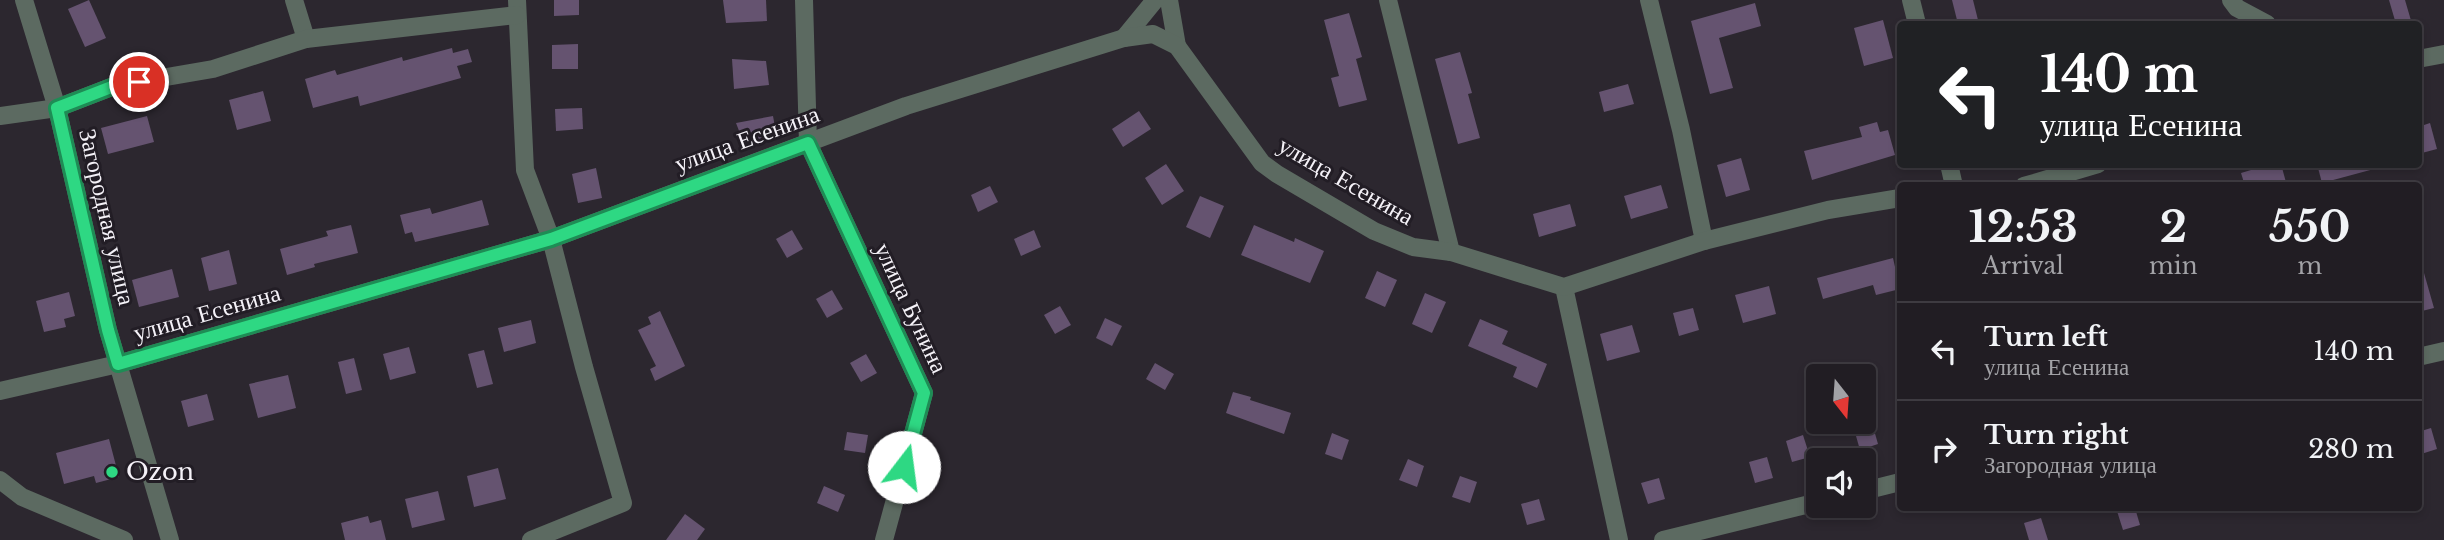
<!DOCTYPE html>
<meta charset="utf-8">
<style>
:root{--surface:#211d23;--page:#29262b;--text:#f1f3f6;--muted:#a2a2a6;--line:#3e3b41}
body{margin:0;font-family:"Libre Baskerville",serif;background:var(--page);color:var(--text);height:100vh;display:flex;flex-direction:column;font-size:26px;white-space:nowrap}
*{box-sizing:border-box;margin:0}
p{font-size:23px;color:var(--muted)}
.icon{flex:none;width:38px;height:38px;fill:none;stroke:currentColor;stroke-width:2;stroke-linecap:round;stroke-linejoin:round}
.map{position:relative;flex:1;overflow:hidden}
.side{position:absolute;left:1897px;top:182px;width:525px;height:329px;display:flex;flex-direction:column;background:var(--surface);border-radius:7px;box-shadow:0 4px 10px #0003,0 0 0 2px var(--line)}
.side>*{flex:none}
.banner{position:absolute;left:1897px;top:21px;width:525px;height:147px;border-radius:7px;box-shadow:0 4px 10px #0003,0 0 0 2px var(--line);background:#202124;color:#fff;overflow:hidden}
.needle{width:46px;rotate:163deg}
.fabs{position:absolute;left:1806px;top:364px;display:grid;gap:14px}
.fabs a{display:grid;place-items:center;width:70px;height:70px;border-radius:7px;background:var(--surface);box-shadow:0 4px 10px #0003,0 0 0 2px var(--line);font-size:35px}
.pin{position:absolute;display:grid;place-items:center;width:60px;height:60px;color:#fff;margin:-30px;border:4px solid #fff;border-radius:50%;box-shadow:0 2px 7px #0007}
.me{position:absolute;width:77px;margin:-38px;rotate:15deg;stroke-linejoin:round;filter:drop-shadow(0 0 5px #0008)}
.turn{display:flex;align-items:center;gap:24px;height:147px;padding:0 28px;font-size:32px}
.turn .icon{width:91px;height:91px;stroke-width:2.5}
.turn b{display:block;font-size:49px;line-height:60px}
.eta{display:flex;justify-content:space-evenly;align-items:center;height:119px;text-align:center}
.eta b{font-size:42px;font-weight:700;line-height:49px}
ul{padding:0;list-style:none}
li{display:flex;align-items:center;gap:21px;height:98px;padding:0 28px;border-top:2px solid var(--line)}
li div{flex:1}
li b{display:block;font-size:26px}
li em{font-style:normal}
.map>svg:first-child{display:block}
.building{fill:#655370}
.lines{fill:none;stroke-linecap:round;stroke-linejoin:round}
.street{stroke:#5c6a61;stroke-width:18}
.route-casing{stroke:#1e8c55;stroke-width:18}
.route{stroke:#2ed883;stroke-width:12}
.poi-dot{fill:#2ed883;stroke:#221d25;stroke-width:2.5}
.labels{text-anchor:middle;stroke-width:6;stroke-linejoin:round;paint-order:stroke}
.street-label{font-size:24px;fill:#f5f2f8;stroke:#221d25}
.poi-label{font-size:24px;fill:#f5f2f8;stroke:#221d25;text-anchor:start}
</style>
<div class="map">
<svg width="2444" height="540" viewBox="0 0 2444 540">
<rect width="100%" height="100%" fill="#2c272f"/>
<!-- building -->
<g class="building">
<path d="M89,0L106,38L85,47L68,9Z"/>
<path d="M554,0H579V15L554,16Z"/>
<path d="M723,0H766L767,21L726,23Z"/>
<path d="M1952,0H1973L1979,24H1958Z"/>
<path d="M2389,0H2405L2412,24H2396Z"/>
<path d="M1755,3L1761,26L1719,38L1733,88L1710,94L1691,21Z"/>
<path d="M1349,13L1362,57L1356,59L1367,100L1339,107L1331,78L1339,76L1324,20Z"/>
<path d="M1883,20L1893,58L1864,66L1854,28Z"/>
<path d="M578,44V69H552V45Z"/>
<path d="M452,48L453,53L468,49L472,62L457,66L461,78L360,106L358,96L313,108L305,79L335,70L337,75L402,57L403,61Z"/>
<path d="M1460,52L1472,93L1468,94L1480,138L1458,144L1435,59Z"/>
<path d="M732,59L766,61L769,85L734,89Z"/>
<path d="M1628,84L1634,104L1604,112L1599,92Z"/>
<path d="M263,91L271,121L237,130L229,100Z"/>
<path d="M582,108L583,129L556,131L555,109Z"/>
<path d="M1139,111L1151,129L1123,147L1112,129Z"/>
<path d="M147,116L154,142L108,154L101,128Z"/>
<path d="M773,116L777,138L746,149L736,123Z"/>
<path d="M1877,122L1880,132L1888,130L1895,155L1812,180L1804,151L1862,137L1859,127Z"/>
<path d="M2430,123L2437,149L2418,154V127Z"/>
<path d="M1741,158L1750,190L1726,197L1717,165Z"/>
<path d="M1166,164L1184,191L1162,205L1145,178Z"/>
<path d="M2271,164H2281L2287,186H2245L2241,173Z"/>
<path d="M2317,164H2374V169L2322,183Z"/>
<path d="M596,168L602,198L578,203L572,174Z"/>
<path d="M1661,185L1668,208L1631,219L1624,196Z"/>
<path d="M990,186L998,202L978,212L971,195Z"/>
<path d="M1200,196L1224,206L1210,238L1186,227Z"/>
<path d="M482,200L489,225L415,242L412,232L405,234L400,215L430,208L432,214Z"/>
<path d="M1570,204L1576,226L1539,237L1533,214Z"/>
<path d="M351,225L358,253L314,264L315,267L287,275L280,249L328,236L326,231Z"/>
<path d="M1254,225L1294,242L1295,238L1324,251L1310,283L1241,255Z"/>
<path d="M792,230L803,249L787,258L776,239Z"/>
<path d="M1034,230L1041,247L1021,256L1014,239Z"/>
<path d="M229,250L237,284L209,291L201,258Z"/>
<path d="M1893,258L1900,289L1876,295L1873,285L1823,299L1817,278Z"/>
<path d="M2422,266L2434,308L2418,312V267Z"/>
<path d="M172,269L179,297L139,307L132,280Z"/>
<path d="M1377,271L1397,280L1385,307L1365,298Z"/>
<path d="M1769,286L1776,314L1743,323L1735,295Z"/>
<path d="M832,290L843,309L827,318L816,299Z"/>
<path d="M69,292L75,316L64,319L66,327L44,332L36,301Z"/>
<path d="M1425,293L1446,302L1432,333L1412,324Z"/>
<path d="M1060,306L1071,325L1055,334L1044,315Z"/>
<path d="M1693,308L1699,330L1679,336L1673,313Z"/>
<path d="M660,311L685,366L655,381L650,369L656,366L638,330L651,324L648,317Z"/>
<path d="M1105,318L1122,326L1112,346L1096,338Z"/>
<path d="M1480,319L1508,331L1502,344L1547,364L1537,388L1513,377L1517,367L1468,346Z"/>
<path d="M531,320L536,343L504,352L498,328Z"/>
<path d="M1632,325L1640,352L1607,361L1600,334Z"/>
<path d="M409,347L416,373L390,380L383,354Z"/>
<path d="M484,350L493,384L477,388L468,354Z"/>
<path d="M866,354L877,373L861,382L850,363Z"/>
<path d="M354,358L362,390L346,394L338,362Z"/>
<path d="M1155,363L1174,374L1165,390L1146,379Z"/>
<path d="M288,375L296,408L258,418L249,384Z"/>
<path d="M1233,392L1251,397L1250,400L1291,413L1284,434L1226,413Z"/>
<path d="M207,394L214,420L188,427L181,401Z"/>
<path d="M1872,423L1878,444L1860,450L1854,429Z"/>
<path d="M2431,428L2437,449L2418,455V432Z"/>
<path d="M847,432L868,435L865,453L844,450Z"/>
<path d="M1332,433L1349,440L1342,460L1325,454Z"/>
<path d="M1803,435L1810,457L1792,462L1786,441Z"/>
<path d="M109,439L119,477L96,483L94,476L64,484L56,453Z"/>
<path d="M1767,457L1773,478L1755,483L1749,462Z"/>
<path d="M1408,459L1424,466L1417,487L1399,480Z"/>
<path d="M498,468L506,499L474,507L467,476Z"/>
<path d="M1460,476L1477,482L1470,503L1452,497Z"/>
<path d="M1659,478L1665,499L1648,504L1641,483Z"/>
<path d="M824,486L845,495L838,512L817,503Z"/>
<path d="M438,491L445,520L412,528L405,499Z"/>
<path d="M1539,499L1545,520L1527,525L1521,504Z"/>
<path d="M2116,508H2135L2140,525L2123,530Z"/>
<path d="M685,514L705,529L697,540H666Z"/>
<path d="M368,516L370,523L381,520L386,540H345L341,523Z"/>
<path d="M2041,518L2048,540H2029L2024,523Z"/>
</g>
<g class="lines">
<!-- street -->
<g class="street">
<path d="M24,0L57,108L108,330L170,540"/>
<path d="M294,0L306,39"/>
<path d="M517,0L525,170L551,239L584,367L623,503L531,540"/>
<path d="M804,0L808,143L924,393L884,540"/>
<path d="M1169,0L1177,46"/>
<path d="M1388,0L1451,252"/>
<path d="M1649,0L1681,130L1704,241"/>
<path d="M1911,0L1917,24"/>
<path d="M2231,0L2237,8L2267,24"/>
<path d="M1124,38L1155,0"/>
<path d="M2418,59L2444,54"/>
<path d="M0,116L57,108L114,86L213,69L306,39L517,15"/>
<path d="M1949,164L1954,186"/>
<path d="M2024,186L2098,164"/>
<path d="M1564,287L1619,540"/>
<path d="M2418,357L2444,351"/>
<path d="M0,391L118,364L551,239L906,106L1124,38L1153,34L1177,46L1262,163L1277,174L1374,231L1413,247L1451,252L1564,287L1704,241L1828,210L1900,198"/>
<path d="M0,480L22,497L124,540"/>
<path d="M1864,491L1900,482"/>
<path d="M1663,540L1818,502"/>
</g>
</g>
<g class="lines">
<!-- route casing -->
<g class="route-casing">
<path id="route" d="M139,82L114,86L57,108L108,330L118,364L551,239L808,143L924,393L904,467"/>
</g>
<!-- route -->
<use href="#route" class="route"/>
</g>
<!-- markers -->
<circle class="poi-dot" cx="112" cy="472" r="7"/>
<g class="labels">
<!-- street labels -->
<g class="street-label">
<text transform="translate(747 139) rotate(-20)" y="8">улица Есенина</text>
<text transform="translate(1346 181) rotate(30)" y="8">улица Есенина</text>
<text transform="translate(107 217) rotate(77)" y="8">Загородная улица</text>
<text transform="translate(911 308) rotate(65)" y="8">улица Бунина</text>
<text transform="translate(207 313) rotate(-16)" y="8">улица Есенина</text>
</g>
<!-- poi labels -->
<g class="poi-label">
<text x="126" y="480">Ozon</text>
</g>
</g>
</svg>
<div class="fabs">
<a><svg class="needle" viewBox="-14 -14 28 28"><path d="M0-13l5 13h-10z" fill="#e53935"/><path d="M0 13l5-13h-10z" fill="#a2a2a6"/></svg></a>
<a><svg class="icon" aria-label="sound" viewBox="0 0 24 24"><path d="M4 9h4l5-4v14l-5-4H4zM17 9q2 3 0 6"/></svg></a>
</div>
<div class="pin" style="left:139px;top:82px;background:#d93025"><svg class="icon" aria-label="arrive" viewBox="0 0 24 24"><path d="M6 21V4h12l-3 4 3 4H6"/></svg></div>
<svg class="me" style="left:904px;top:467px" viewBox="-20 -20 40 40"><circle r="19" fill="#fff"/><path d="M0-13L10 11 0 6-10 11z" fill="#2ed883"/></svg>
<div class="banner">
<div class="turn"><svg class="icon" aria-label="left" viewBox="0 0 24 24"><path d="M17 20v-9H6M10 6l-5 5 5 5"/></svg><div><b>140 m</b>улица Есенина</div></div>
</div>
<section class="side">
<div class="eta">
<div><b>12:53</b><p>Arrival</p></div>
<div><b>2</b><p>min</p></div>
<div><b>550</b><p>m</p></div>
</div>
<ul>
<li><svg class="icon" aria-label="left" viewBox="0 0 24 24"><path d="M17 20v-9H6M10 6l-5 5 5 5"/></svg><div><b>Turn left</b><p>улица Есенина</p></div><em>140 m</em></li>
<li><svg class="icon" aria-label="right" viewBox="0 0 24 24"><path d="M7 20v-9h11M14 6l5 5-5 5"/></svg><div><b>Turn right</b><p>Загородная улица</p></div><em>280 m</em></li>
</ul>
</section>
</div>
